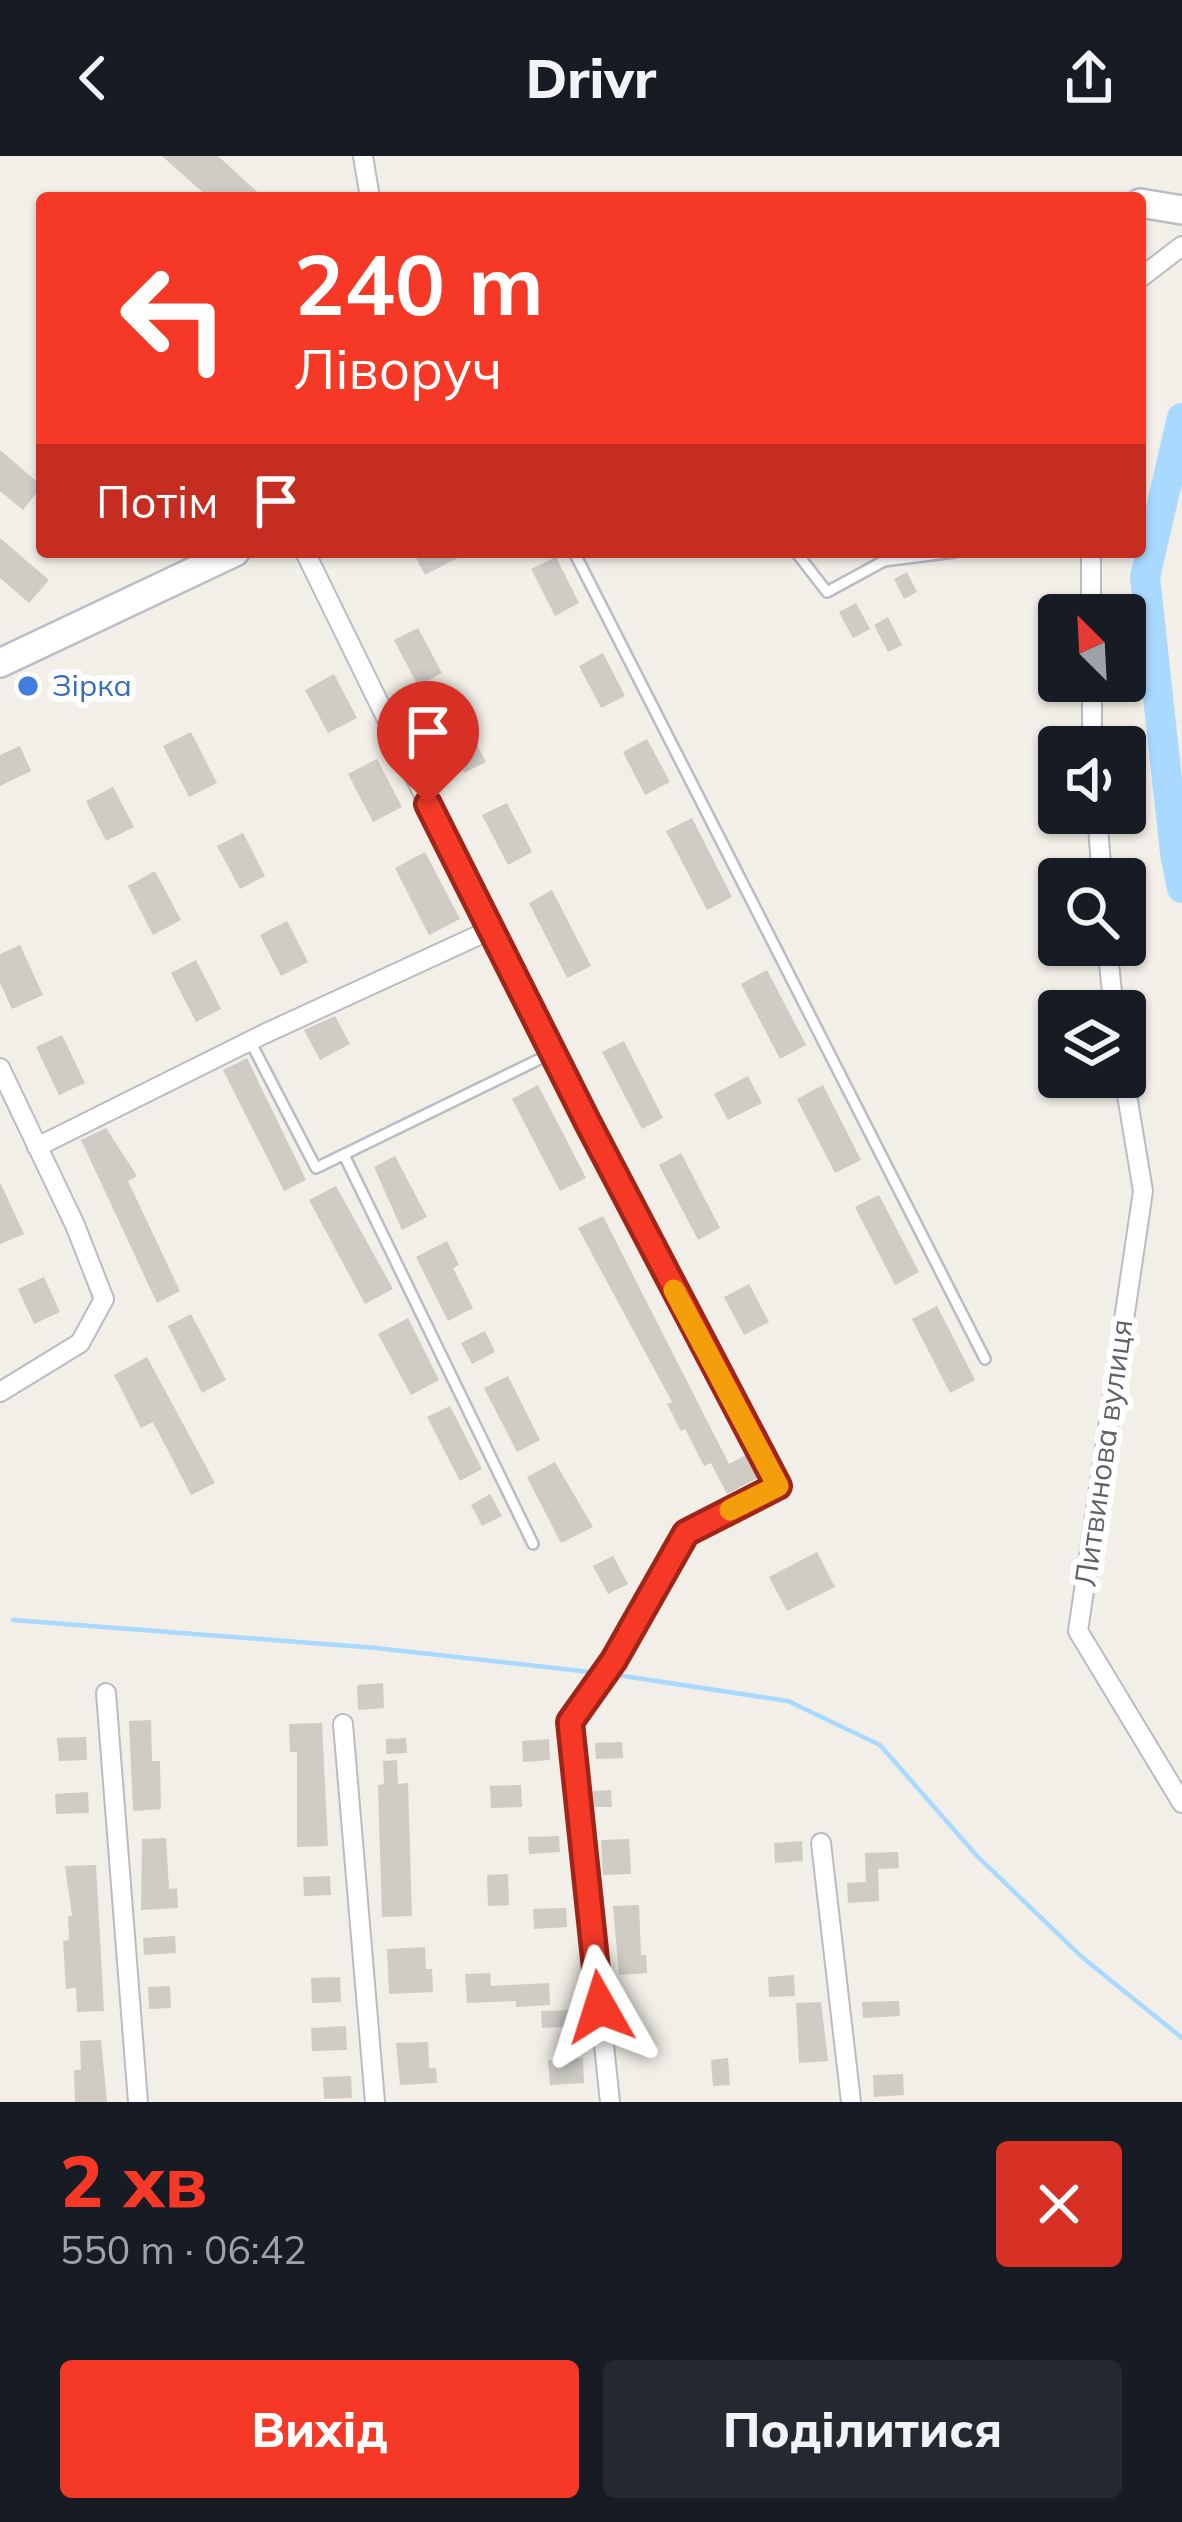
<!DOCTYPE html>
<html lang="uk">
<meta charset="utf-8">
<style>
:root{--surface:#171b24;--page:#242831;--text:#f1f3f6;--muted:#9ea1a6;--accent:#f63927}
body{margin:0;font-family:Mulish,sans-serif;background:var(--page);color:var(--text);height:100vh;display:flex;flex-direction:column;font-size:45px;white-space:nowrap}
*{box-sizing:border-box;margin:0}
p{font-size:39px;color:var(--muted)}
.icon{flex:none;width:66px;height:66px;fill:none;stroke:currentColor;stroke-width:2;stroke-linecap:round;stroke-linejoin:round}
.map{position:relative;height:1946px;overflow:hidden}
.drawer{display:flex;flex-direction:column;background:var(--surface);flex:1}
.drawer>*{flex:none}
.top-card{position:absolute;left:36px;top:36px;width:1110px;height:366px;border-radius:12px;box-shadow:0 3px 9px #0004;background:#f63927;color:#fff;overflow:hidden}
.needle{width:78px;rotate:336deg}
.fabs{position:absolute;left:1038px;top:438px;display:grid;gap:24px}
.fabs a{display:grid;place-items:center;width:108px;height:108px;border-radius:12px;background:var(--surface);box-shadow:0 3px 9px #0004;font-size:60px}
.pin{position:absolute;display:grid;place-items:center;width:102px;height:102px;color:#fff;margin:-123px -51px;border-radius:50% 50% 50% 0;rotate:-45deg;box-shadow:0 0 12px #0007}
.pin .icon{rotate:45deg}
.me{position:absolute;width:132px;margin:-66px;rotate:354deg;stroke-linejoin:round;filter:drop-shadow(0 0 9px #0008)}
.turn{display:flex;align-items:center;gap:42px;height:252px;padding:0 60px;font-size:54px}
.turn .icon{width:156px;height:156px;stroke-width:2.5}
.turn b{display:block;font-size:84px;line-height:102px}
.then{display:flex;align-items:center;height:114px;padding:0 60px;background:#0003;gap:24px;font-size:45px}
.round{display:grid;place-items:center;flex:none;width:126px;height:126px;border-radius:12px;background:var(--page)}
.headline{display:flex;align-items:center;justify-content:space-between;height:204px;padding:0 60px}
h1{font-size:72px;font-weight:800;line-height:90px;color:var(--accent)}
.button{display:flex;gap:24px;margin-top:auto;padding:24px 60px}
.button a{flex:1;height:138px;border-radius:12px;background:var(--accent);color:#fff;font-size:48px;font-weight:800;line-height:138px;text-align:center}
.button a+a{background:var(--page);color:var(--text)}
header{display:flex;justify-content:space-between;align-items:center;height:156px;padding:0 60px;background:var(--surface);font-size:54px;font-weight:800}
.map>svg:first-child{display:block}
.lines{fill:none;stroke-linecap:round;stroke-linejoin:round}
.stream{stroke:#a9d9ff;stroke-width:4.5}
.river{stroke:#a9d9ff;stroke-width:30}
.building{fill:#ceccc5}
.lane-casing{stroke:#b9bcc1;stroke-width:14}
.street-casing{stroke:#b9bcc1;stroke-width:22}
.secondary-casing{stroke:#babdc3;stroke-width:32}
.lane{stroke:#fff;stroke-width:9}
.street{stroke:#fff;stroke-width:18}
.secondary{stroke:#fff;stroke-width:27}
.route-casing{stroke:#a02519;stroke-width:30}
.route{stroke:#f63927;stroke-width:21}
.slow{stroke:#f59e0b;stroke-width:21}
.shop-dot{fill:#3f7fe0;stroke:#fff;stroke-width:4.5}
.labels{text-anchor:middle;stroke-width:12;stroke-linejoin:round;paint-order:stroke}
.shop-label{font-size:30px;fill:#366cbe;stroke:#fff;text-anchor:start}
.street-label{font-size:30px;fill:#5e6268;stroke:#fff}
</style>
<header><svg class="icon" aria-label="back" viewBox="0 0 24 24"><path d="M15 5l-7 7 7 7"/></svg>Drivr<svg class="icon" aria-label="share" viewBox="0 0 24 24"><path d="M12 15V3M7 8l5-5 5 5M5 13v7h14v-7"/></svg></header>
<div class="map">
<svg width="1182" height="1946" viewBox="0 0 1182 1946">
<rect width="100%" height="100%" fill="#f1efe7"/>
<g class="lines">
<!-- stream -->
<g class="stream">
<path d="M13,1464L376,1492L599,1517"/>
<path d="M610,1518L788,1545L880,1589L977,1700L1082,1801L1182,1882"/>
</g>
<!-- river -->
<path class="river" d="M1182,262L1145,421L1175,697L1182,732"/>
</g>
<!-- building -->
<g class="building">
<path d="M162,0H218L264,42H209Z"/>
<path d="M0,294L42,330L23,354L0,335Z"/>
<path d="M0,382L49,424L29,447L0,422Z"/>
<path d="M413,396H469L425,419Z"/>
<path d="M556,401L579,447L555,460L531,413Z"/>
<path d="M907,416L917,436L904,443L894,423Z"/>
<path d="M856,447L870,473L853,482L839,456Z"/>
<path d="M888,461L902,489L888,496L874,469Z"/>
<path d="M418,472L442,517L418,530L394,484Z"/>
<path d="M603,497L625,540L601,552L579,510Z"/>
<path d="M334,518L357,562L328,577L305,534Z"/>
<path d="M464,565L486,606L464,617L443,576Z"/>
<path d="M191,576L217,627L189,641L163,590Z"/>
<path d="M647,583L670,626L645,639L623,596Z"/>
<path d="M20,590L31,615L0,630V599Z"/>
<path d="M377,603L402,651L373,666L348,618Z"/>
<path d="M113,631L134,671L106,685L86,645Z"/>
<path d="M507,647L532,696L508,709L482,659Z"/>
<path d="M692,662L732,741L707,754L666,675Z"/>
<path d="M243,677L265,720L240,733L217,690Z"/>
<path d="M425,696L460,763L429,779L395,712Z"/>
<path d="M155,715L181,764L153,779L128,730Z"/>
<path d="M552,734L591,810L567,822L529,747Z"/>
<path d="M287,765L308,806L281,820L260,779Z"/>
<path d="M20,789L43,839L12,853L0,827V798Z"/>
<path d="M196,804L221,853L196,866L171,817Z"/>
<path d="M767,814L806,889L780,903L741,828Z"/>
<path d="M335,860L350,888L320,904L304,874Z"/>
<path d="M62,879L85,927L59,939L36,891Z"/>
<path d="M624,885L663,962L642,973L602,896Z"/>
<path d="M247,902L306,1024L284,1035L223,914Z"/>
<path d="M748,920L762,947L728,964L714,938Z"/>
<path d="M538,929L586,1022L560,1035L512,943Z"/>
<path d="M823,929L861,1004L835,1017L797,943Z"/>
<path d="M106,972L137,1020L128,1025L180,1135L157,1147L81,984Z"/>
<path d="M681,997L720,1072L698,1084L659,1009Z"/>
<path d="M395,1000L427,1061L402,1074L374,1011Z"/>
<path d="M0,1026L24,1078L0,1088Z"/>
<path d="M336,1030L393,1133L365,1148L309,1044Z"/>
<path d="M879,1039L919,1116L895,1129L855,1051Z"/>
<path d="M603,1060L729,1308L746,1299L758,1322L727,1338L711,1307L704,1310L685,1273L681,1275L667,1248L672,1246L578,1072Z"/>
<path d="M447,1085L459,1109L453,1112L473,1152L448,1165L416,1101Z"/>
<path d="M44,1121L60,1156L34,1168L18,1133Z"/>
<path d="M749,1128L769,1166L744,1179L724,1141Z"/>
<path d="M937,1150L975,1224L950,1237L912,1163Z"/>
<path d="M191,1158L226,1224L202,1237L168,1170Z"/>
<path d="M408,1162L439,1224L411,1239L378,1178Z"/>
<path d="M485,1175L495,1196L472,1208L461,1187Z"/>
<path d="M147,1201L215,1327L191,1339L153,1266L141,1272L114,1219Z"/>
<path d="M508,1220L540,1284L517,1296L484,1232Z"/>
<path d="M450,1250L482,1313L460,1325L427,1261Z"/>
<path d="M555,1306L593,1371L561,1387L527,1321Z"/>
<path d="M490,1338L502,1360L482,1370L471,1349Z"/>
<path d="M817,1396L835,1431L787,1455L769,1421Z"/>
<path d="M613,1400L628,1428L608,1438L593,1410Z"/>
<path d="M383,1527L384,1552L358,1554L357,1529Z"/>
<path d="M151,1564L152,1605H160L161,1653L133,1655L129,1565Z"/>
<path d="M322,1567L328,1690L297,1691V1596H290L289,1568Z"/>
<path d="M86,1581L87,1604L59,1605L57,1582Z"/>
<path d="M406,1582L407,1597L386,1598V1583Z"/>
<path d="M549,1583L550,1604L523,1606L522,1585Z"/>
<path d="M622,1586L623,1602L596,1603L595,1587Z"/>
<path d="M397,1604L398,1628L408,1627L412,1760L382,1761L378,1629L384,1628L383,1605Z"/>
<path d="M521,1629L522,1651L491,1652L490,1630Z"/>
<path d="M611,1634L612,1651H594L593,1635Z"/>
<path d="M88,1636L89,1657L56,1658L55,1638Z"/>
<path d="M559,1680L560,1696L529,1698L528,1681Z"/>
<path d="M166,1682L169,1733L177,1732L178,1752L141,1754L142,1683Z"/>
<path d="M629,1683L631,1718L603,1719L601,1684Z"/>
<path d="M802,1685L803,1705L775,1707L774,1687Z"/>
<path d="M898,1696L899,1712L878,1713L879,1745L848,1747L847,1727L866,1726L865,1697Z"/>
<path d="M96,1709L104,1855L77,1856L76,1832L66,1833L63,1785L69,1784L68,1760H72L65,1710Z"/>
<path d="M508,1718L509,1749L488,1750L487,1719Z"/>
<path d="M330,1720L331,1739L304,1740L303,1721Z"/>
<path d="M639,1749L641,1799H646L647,1817L619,1819L613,1750Z"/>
<path d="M566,1752L567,1771L534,1773L533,1753Z"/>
<path d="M175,1780L176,1797L144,1799L143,1782Z"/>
<path d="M425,1791L426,1813H432L433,1836L389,1838L387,1793Z"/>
<path d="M490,1817L491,1830L549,1827L550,1849L516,1851V1845L467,1847L465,1818Z"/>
<path d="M794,1819L795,1840L769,1841L768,1821Z"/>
<path d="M340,1821L341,1846L312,1847L311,1822Z"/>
<path d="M170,1830L171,1852L149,1853L148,1831Z"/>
<path d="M899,1845L900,1860L863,1862L862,1846Z"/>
<path d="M821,1846L828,1905L799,1907L796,1847Z"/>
<path d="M574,1854L575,1870L542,1872L541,1855Z"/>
<path d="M346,1870L347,1894L312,1895L311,1872Z"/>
<path d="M101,1884L107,1946H75L74,1914H81L80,1885Z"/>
<path d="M428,1886L429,1912H436L437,1927L400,1929L396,1887Z"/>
<path d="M583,1902L584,1927L550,1929L548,1904Z"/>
<path d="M728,1902L730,1929L713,1930L711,1904Z"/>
<path d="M903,1918L904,1939L874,1941L873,1919Z"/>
<path d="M351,1920L352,1942L324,1943L323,1921Z"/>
</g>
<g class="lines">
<!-- lane casing -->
<g class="lane-casing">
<g id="lane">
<path d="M574,396L985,1203"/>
<path d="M796,396L827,436L884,405L954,396"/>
<path d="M250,885L316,1012L552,897"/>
<path d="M344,999L533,1388"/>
</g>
</g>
<!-- street casing -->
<g class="street-casing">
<g id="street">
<path d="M363,0L370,42"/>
<path d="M1140,122L1182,90"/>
<path d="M305,396L490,774L778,1329L686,1377L614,1504L570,1566L610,1946"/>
<path d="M1091,396V459"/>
<path d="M1092,525V591"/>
<path d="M1097,657L1102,723"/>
<path d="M1107,789L1114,855"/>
<path d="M0,912L75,1069L104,1143L80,1187L0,1236"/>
<path d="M1124,921L1143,1035L1078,1475L1182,1647"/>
<path d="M37,991L264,878L490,774"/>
<path d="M106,1537L138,1946"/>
<path d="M343,1568L375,1946"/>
<path d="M821,1687L851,1946"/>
</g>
</g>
<!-- secondary casing -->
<g class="secondary-casing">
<g id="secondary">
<path d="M1140,47L1182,54"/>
<path d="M0,507L235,396"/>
</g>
</g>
<!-- lane -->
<use href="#lane" class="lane"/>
<!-- street -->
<use href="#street" class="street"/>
<!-- secondary -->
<use href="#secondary" class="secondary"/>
</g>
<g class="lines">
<!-- route casing -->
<g class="route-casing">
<path id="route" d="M428,648L588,967L778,1330L686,1377L614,1504L570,1566L600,1851"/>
</g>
<!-- route -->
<use href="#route" class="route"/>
<!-- slow -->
<path class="slow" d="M674,1134L778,1330L730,1354"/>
</g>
<!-- markers -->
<circle class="shop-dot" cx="28" cy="530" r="12"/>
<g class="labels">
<!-- shop labels -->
<g class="shop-label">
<text x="52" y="540">Зірка</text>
</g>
<!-- street labels -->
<g class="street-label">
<text transform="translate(1104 1297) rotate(-82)" y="10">Литвинова вулиця</text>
</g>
</g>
</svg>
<div class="fabs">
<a><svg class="needle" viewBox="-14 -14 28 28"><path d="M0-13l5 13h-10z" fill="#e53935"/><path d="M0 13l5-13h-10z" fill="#9ea1a6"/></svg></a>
<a><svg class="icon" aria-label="sound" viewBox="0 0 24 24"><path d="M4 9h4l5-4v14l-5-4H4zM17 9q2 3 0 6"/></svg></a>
<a><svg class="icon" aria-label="search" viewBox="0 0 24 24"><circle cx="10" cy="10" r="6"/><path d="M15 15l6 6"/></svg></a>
<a><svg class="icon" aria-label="layers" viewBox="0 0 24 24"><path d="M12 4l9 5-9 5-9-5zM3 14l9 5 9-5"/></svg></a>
</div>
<div class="pin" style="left:428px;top:648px;background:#d93025"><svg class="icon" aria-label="arrive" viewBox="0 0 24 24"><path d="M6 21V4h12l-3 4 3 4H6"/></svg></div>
<svg class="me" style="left:600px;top:1851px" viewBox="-20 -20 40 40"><path d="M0-17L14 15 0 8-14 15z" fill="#f63927" stroke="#fff" stroke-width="4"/></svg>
<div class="top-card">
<div class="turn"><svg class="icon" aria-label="left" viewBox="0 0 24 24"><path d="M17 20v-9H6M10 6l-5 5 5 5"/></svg><div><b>240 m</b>Ліворуч</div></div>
<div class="then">Потім<svg class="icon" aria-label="arrive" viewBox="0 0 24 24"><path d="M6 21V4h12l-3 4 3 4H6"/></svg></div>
</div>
</div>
<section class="drawer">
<div class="headline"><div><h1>2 хв</h1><p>550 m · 06:42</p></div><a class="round" style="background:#d93025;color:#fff"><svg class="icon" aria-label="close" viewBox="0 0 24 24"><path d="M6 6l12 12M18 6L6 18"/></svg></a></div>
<div class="button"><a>Вихід</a><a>Поділитися</a></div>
</section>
